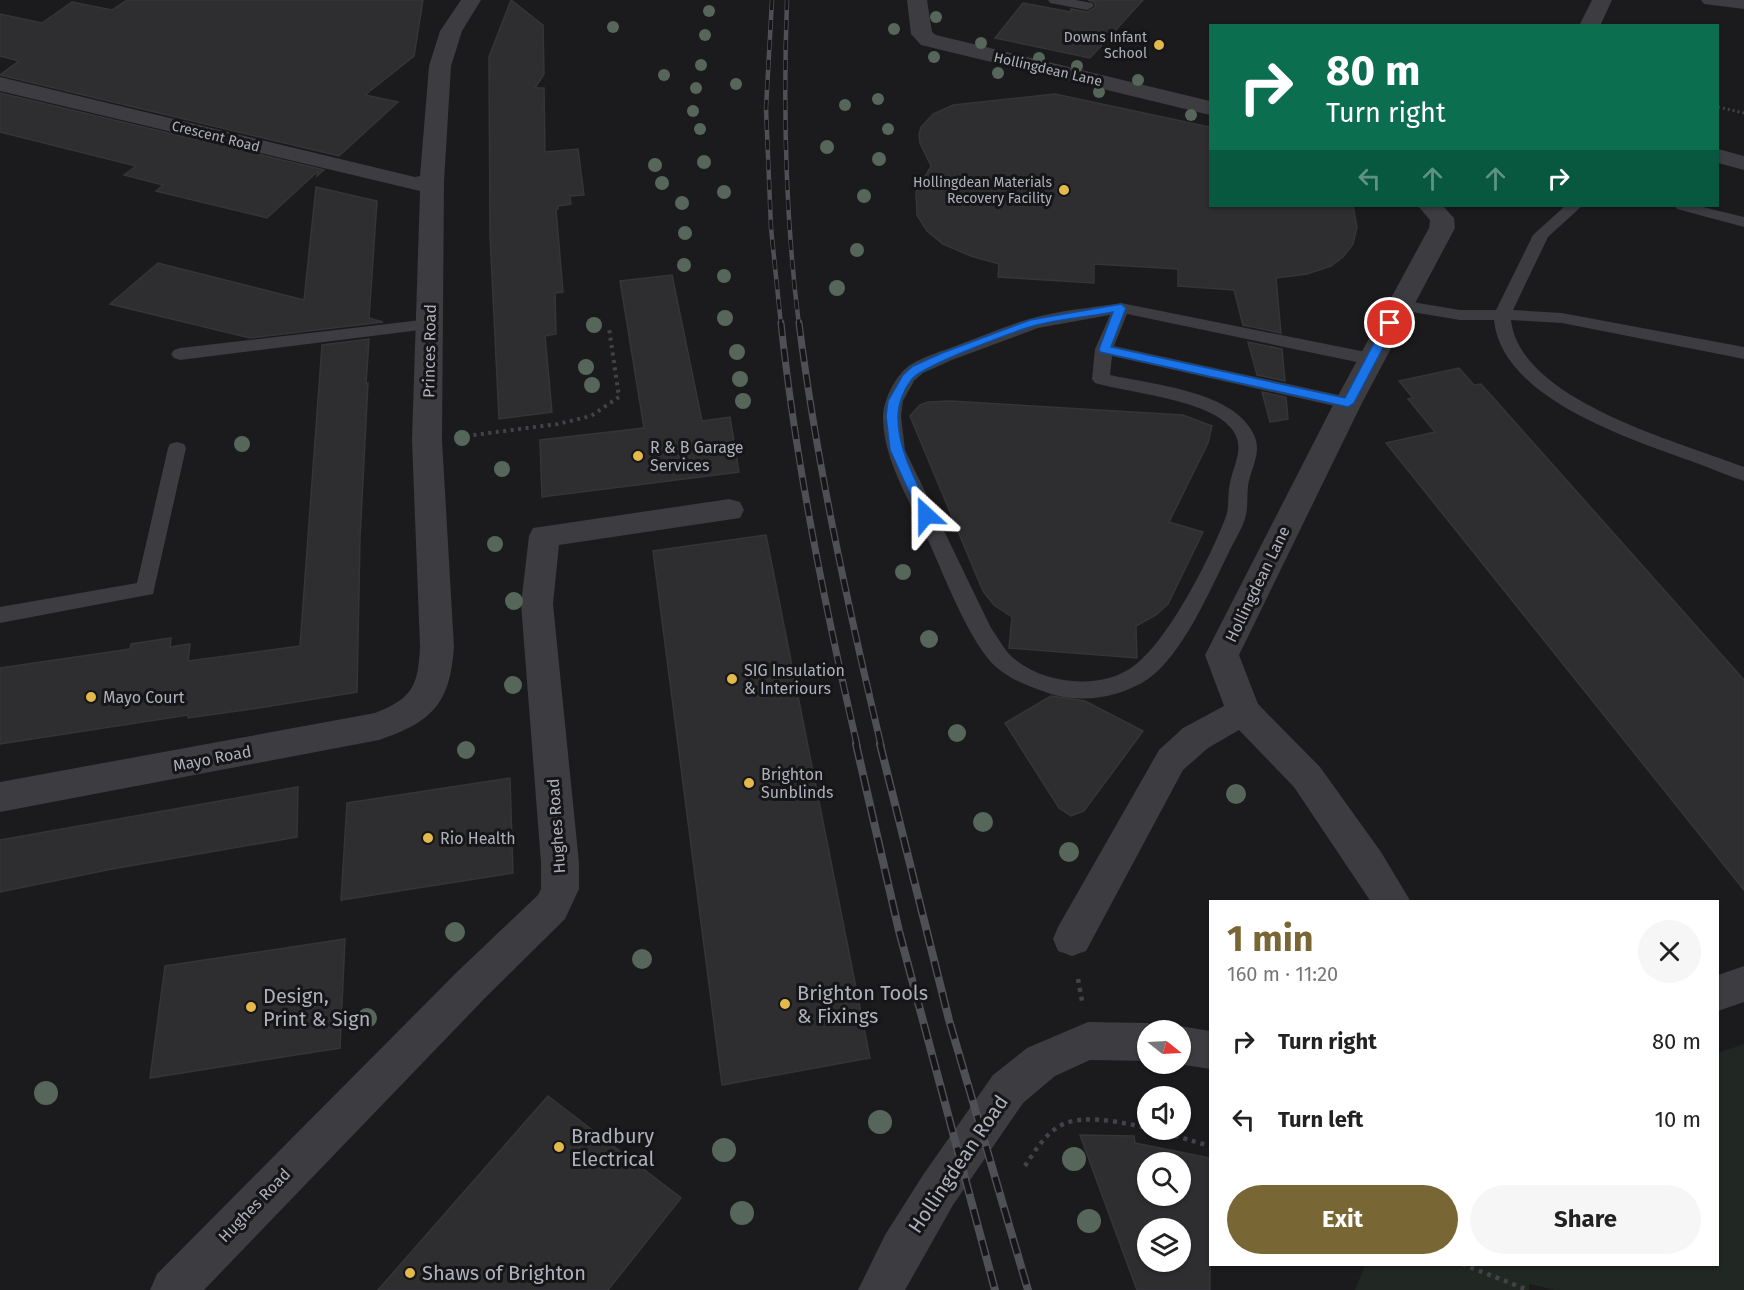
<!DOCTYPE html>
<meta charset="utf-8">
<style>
:root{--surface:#fff;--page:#f6f6f6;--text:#222;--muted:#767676;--accent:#796635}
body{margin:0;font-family:"Fira Sans",sans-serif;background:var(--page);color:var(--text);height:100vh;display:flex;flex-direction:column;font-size:22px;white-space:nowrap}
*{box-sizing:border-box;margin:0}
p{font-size:20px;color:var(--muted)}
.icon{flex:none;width:33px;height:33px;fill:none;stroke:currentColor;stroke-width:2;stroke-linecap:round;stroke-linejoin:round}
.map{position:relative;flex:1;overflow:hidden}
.drawer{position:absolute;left:1209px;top:900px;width:510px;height:366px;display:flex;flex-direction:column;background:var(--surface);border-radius:0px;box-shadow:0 2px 4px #0004}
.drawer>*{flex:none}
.banner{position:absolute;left:1209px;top:24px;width:510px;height:183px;border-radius:0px;box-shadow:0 2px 4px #0004;background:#0b6e4f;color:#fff;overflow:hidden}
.needle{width:39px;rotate:108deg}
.buttons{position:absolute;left:1137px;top:1020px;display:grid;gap:12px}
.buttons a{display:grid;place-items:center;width:54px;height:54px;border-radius:50%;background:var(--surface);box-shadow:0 2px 4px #0004;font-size:30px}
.pin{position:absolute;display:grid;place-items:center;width:51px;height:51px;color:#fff;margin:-26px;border:3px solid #fff;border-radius:50%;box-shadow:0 2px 6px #0007}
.me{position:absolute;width:66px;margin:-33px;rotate:336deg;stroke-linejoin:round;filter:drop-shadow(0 0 4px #0008)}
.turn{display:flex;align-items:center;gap:21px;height:126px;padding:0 18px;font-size:27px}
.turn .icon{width:78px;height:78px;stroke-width:2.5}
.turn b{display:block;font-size:42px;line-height:51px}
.lanes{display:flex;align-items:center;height:57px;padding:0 18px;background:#0003;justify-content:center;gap:30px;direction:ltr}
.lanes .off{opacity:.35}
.round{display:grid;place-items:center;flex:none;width:63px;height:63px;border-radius:32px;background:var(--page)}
.summary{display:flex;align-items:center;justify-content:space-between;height:102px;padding:0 18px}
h1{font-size:36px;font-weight:700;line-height:45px;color:var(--accent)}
.cta{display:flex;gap:12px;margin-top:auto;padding:12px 18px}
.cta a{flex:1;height:69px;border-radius:36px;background:var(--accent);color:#fff;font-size:24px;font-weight:700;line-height:69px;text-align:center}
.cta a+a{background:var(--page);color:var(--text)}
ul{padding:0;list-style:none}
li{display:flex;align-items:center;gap:18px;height:78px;padding:0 18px}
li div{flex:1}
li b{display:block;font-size:22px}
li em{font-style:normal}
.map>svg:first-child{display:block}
.green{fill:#212722}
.building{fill:#2e2e30;stroke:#353538;stroke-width:1.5;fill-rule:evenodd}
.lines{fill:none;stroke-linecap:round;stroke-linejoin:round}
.path-far2{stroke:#424348;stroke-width:3;stroke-dasharray:2 3;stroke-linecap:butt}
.path-far1{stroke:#424348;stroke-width:4;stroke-dasharray:3 4.5;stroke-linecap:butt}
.path{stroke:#424348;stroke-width:4.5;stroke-dasharray:4 5;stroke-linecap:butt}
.service{fill:#3c3c41;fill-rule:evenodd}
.minor{fill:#3c3c41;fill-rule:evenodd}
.tertiary{fill:#3c3c41;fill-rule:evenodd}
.rail-far2-casing{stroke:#4f5056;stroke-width:4.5}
.rail-far1-casing{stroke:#4f5056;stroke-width:7}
.rail-casing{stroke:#4f5056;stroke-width:8}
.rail-far2{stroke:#161518;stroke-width:3;stroke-dasharray:10;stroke-linecap:butt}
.rail-far1{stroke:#161518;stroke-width:4.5;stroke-dasharray:13;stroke-linecap:butt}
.rail{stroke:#161518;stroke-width:5;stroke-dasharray:16;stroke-linecap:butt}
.tree{fill:#56665a}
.route{fill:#1a73e8;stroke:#114b97;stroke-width:1.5}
.poi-dot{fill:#e3b94c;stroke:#161518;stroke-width:2}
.labels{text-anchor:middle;stroke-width:6;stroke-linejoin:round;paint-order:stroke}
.far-poi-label{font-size:14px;fill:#aeb1bb;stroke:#161518;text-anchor:end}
.far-street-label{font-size:14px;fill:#aeb1bb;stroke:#161518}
.street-label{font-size:16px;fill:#aeb1bb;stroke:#161518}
.poi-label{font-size:16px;fill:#aeb1bb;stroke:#161518;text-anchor:start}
.near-poi-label{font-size:20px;fill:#aeb1bb;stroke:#161518;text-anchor:start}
.near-street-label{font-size:20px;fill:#aeb1bb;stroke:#161518}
</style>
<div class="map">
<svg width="1744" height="1290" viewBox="0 0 1744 1290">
<rect width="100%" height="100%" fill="#1b1b1d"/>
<!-- green -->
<path class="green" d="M1744,1044V1290H1555L1529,1284V1290H1355L1365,1265L1718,1264V1053Z"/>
<!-- building -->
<g class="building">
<path d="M127,0H423L414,56L365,95L398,102L339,156L0,75L19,61L0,56V14L42,23L72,2L112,10Z"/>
<path d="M511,0L543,25L544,74L535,88H544L545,152L578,149L584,195L570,196L571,204L558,206V209H556L563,292L555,293L556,334L545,336L552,412L499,419L490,235L489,57Z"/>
<path d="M1088,0H1143L1090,58L995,38L1023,3L1071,12V9L1087,12L1096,7L1094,2Z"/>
<path d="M0,93L324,170L317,176L318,171L267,218L156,191L163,185L124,175L136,166L0,132Z"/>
<path d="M1055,94L1210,127V206H1353L1357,227L1353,244L1343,257L1331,266L1307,274L1276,278L1281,333L1243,325L1234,290L1178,286V269L1094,264V283L998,277L999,264L971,256L943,244L927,231L917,215L916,192L931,166L920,143L919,135L921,127L933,114L953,105Z"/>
<path d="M316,187L377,201L369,318L383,322L250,338L110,304L158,263L304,300Z"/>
<path d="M672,275L702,421L730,417L739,472L542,497L540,440L644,428L620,281Z"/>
<path d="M369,339L366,384L368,383L360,538L357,692L252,709L188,718V715L0,744V668L130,649L131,644L171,638L170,647L190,644L188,661L300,646L322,345Z"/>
<path d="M1248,342L1282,349L1285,381L1257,375Z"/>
<path d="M1459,368L1474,385L1481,384L1744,680V890L1386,443L1435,432L1408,399L1413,398L1399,381Z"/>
<path d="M1262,392L1286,397L1288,419L1270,422Z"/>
<path d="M950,401L1183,415L1212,426L1208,443L1169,522L1203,532L1168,604L1156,615L1136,626L1137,658L1009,648L1012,617L994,605L983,591L910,416L920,405L928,402Z"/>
<path d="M766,535L870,1058L722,1085L653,551Z"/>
<path d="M1051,696L1085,701L1143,731L1084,811L1071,816L1059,808L1005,723Z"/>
<path d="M510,778L513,873L341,900L347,803Z"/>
<path d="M298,787L297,837L112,869L0,892V840Z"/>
<path d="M345,939L340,1048L150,1078L165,966Z"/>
<path d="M548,1096L681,1198L608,1290H378Z"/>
<path d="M1080,1135L1134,1136L1135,1143L1210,1158V1290H1137ZM1148,1162H1180V1196H1148ZM1148,1228H1180V1262H1148Z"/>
</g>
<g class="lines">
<!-- path-far2 -->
<path class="path-far2" d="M1718,107L1744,113"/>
<!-- path-far1 -->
<path class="path-far1" d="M466,436L558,424L591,416L619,397L609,328"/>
<!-- path -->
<g class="path">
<path d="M1078,979L1082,1001"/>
<path d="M1025,1166C1035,1151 1047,1130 1066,1123C1101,1110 1174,1136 1210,1146"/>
<path d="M1462,1264L1528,1290"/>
</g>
<!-- service -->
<g class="service">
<path d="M1048,0H1076L1092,3L1094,6L1087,10L1050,3Z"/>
<path d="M1565,206H1582L1548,237L1513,310L1562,313L1744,347V359L1562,323L1511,320C1520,401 1681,442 1744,467V481C1725,475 1706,466 1688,460C1627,438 1501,397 1494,320H1460L1394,309L1392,305L1394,301L1400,300L1460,310H1496L1533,235Z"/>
<path d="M1675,206H1699L1744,217V227L1677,209Z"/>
<path d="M1121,303L1371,353L1377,355L1380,359L1377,363L1371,365L1127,314L1114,346L1348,397L1354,399L1357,403L1354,407L1348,409L1112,356L1110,375C1151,384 1230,391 1252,431C1264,451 1251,466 1248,486C1247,496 1248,506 1246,515C1243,528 1234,541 1229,552C1210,590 1183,654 1148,679C1120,698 1080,704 1048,693C1029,686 1012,681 996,667C970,644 943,573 928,540C910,501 882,458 883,415C884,398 896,375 910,365C924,356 943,351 958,345C982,336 1005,326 1029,319C1059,310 1091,308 1121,303ZM1110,315L1095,349L1092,379L1095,383C1130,393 1209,400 1231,428C1246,447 1234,463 1230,483C1227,495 1230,508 1225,519C1209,560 1169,639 1135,665C1101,692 1038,684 1009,654C1002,646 997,636 991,628L905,450L901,416L903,401L914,381L923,373L952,360L1038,328Z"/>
<path d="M430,319L436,320L439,324L436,328L180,360L174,358L171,354L174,350L180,348Z"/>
<path d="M177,442L184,444L186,448L153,594L0,623V607L137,583L168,448L170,444Z"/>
</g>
<!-- minor -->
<g class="minor">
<path d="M461,0H481L462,31L451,66L444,182L442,440L454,647C450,704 432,722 379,740L0,812V782L375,713C413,698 418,686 420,647L412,440L420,191L0,91V77L415,177L420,176L429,66L440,31Z"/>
<path d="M907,0H927L932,32L936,35L1210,101V115L921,45L911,34Z"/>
<path d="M1592,0H1612L1600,26H1579Z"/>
<path d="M1718,149L1744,156V170L1718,163Z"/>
<path d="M1418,206H1443L1454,218L1455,228L1362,403L1239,655L1258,704L1320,767L1381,852L1411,902H1371L1294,787L1239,730L1208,748L1183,770L1086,951L1072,956L1058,951L1053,939L1058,927L1159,750L1183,728L1224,706L1205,655L1334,403L1429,228L1430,220Z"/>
<path d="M729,499L740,502L744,510L740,518L559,545L553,604L579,863V889L565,919L486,997L204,1290H150L157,1274L458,971L538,895L541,889V863L521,604L529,536L533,528Z"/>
</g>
<!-- tertiary -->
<g class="tertiary">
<path d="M1701,0H1744V9L1704,4Z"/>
<path d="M1744,966V1002L1718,1011V975Z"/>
<path d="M1088,1022L1148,1023L1163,1030H1148V1061L1090,1060L1055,1076L1023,1103L953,1205L905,1290H858L885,1235L923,1175L993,1075L1027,1048Z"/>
<path d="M1180,1026L1210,1031V1069L1178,1064H1180V1030H1168Z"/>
</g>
<!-- rail-far2 casing -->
<g class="rail-far2-casing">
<g id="rail-far2">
<path d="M772,0L766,108L771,228L781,325"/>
<path d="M787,0C783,109 785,216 799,325"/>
</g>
</g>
<!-- rail-far1 casing -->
<g class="rail-far1-casing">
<g id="rail-far1">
<path d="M781,323C796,465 825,606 857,745"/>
<path d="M799,323C817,466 848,606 881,745"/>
</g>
</g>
<!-- rail casing -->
<g class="rail-casing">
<g id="rail">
<path d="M856,744L899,931L995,1290"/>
<path d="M880,744L949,1020L1028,1290"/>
</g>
</g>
<!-- rail-far2 -->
<use href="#rail-far2" class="rail-far2"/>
<!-- rail-far1 -->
<use href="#rail-far1" class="rail-far1"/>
<!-- rail -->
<use href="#rail" class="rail"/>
</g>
<!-- trees -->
<g class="tree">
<circle cx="709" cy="11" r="6"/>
<circle cx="936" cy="17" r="6"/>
<circle cx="613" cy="27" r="6"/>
<circle cx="894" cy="29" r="6"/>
<circle cx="705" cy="35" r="6"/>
<circle cx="981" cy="43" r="6"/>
<circle cx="934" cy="57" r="6"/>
<circle cx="1039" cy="58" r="6"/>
<circle cx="701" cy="65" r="6"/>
<circle cx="1077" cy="66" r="6"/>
<circle cx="998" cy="73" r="6"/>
<circle cx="664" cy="75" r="6"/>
<circle cx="1138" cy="80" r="6"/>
<circle cx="736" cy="84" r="6"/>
<circle cx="696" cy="88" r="6"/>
<circle cx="1099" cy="92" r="6"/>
<circle cx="878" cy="99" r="6"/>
<circle cx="845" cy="105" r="6"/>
<circle cx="693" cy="111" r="6"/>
<circle cx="1191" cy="115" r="6"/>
<circle cx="700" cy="129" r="6"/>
<circle cx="888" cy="129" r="6"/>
<circle cx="827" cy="147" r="7"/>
<circle cx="879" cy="159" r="7"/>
<circle cx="704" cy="162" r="7"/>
<circle cx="655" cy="165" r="7"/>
<circle cx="662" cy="183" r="7"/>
<circle cx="724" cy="192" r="7"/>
<circle cx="864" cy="196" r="7"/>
<circle cx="682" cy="203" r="7"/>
<circle cx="685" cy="233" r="7"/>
<circle cx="857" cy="250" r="7"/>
<circle cx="684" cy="265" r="7"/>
<circle cx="724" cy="276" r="7"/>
<circle cx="837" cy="288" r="8"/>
<circle cx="725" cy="318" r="8"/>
<circle cx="594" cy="325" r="8"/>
<circle cx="737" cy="352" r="8"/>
<circle cx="586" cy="367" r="8"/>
<circle cx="740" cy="379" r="8"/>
<circle cx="592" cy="385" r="8"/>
<circle cx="743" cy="401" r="8"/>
<circle cx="462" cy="438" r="8"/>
<circle cx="242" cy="444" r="8"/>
<circle cx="502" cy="469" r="8"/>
<circle cx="495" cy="544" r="8"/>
<circle cx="903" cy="572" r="8"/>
<circle cx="514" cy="601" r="9"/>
<circle cx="929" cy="639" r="9"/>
<circle cx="513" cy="685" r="9"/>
<circle cx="957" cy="733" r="9"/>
<circle cx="466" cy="750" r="9"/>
<circle cx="1236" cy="794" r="10"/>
<circle cx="983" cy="822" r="10"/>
<circle cx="1069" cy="852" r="10"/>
<circle cx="455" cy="932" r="10"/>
<circle cx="642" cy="959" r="10"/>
<circle cx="367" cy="1018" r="10"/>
<circle cx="46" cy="1093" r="12"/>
<circle cx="880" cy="1122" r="12"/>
<circle cx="724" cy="1150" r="12"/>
<circle cx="1074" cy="1159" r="12"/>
<circle cx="742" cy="1213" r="12"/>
<circle cx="1089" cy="1221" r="12"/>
</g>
<!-- route -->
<path class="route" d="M1121,304L1126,308L1111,347L1345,398L1386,320L1390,319L1396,323L1354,403L1348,407L1100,352L1099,349L1113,312C1088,317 1062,319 1037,325C1015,331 924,365 912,379C904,389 898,404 898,417C898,452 918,484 932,515L930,518H921L890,450L886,416L888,401L903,375L913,366L942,353L1030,320Z"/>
<!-- markers -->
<g class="poi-dot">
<circle cx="1159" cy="45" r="6"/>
<circle cx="1064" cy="190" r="6"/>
<circle cx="638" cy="456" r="6"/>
<circle cx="732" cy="679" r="6"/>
<circle cx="91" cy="697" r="6"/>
<circle cx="749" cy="783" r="6"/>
<circle cx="428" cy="838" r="6"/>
<circle cx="785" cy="1004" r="6"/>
<circle cx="251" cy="1007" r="6"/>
<circle cx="559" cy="1147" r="6"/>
<circle cx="410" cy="1273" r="6"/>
</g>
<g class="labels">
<!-- far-poi labels -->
<g class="far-poi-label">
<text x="1147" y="42">Downs Infant<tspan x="1147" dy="16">School</tspan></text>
<text x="1052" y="187">Hollingdean Materials<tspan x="1052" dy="16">Recovery Facility</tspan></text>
</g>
<!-- far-street labels -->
<g class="far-street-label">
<text transform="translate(1048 69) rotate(13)" y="5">Hollingdean Lane</text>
<text transform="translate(216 136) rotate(14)" y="5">Crescent Road</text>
</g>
<!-- street labels -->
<g class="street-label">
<text transform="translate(429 351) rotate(-89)" y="6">Princes Road</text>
<text transform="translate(1257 584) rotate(-64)" y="6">Hollingdean Lane</text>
<text transform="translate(212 758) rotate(-11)" y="6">Mayo Road</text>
<text transform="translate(556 826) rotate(-94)" y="6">Hughes Road</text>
<text transform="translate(254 1205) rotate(-46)" y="6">Hughes Road</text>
</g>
<!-- poi labels -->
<g class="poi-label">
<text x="650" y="453">R &amp; B Garage<tspan x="650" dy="18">Services</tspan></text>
<text x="744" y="676">SIG Insulation<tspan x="744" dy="18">&amp; Interiours</tspan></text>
<text x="103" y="703">Mayo Court</text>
<text x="761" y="780">Brighton<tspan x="761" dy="18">Sunblinds</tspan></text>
<text x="440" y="844">Rio Health</text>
</g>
<!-- near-poi labels -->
<g class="near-poi-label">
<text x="797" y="1000">Brighton Tools<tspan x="797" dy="23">&amp; Fixings</tspan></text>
<text x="263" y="1003">Design,<tspan x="263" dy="23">Print &amp; Sign</tspan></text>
<text x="571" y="1143">Bradbury<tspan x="571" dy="23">Electrical</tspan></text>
<text x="422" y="1280">Shaws of Brighton</text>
</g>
<!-- near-street labels -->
<g class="near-street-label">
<text transform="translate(958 1164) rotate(-56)" y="7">Hollingdean Road</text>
</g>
</g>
</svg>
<div class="buttons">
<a><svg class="needle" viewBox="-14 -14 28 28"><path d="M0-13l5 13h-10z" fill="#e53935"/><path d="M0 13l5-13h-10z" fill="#767676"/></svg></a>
<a><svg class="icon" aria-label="sound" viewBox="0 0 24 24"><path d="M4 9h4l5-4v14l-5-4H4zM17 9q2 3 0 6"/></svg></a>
<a><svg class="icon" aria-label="search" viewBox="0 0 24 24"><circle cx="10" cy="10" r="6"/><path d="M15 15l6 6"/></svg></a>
<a><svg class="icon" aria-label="layers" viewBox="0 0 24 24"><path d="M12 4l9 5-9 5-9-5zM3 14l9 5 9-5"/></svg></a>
</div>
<div class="pin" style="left:1390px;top:323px;background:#d93025"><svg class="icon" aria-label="arrive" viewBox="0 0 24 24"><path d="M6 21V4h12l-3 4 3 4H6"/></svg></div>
<svg class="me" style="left:926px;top:515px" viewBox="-20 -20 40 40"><path d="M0-17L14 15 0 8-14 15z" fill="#1a73e8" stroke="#fff" stroke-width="4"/></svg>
<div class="banner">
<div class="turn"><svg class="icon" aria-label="right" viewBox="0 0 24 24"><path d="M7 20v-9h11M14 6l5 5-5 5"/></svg><div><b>80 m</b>Turn right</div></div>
<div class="lanes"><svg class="icon off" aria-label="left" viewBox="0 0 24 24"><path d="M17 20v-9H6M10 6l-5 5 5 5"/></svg><svg class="icon off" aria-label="ahead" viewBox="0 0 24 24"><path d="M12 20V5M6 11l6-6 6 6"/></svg><svg class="icon off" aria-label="ahead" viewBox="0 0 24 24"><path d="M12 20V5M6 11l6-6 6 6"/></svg><svg class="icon" aria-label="right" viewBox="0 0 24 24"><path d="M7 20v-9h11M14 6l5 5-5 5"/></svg></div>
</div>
<section class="drawer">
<div class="summary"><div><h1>1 min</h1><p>160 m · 11:20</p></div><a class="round"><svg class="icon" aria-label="close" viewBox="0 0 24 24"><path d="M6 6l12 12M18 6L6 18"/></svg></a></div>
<ul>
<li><svg class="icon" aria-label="right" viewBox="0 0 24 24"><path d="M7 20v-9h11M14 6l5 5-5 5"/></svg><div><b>Turn right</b></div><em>80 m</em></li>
<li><svg class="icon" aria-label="left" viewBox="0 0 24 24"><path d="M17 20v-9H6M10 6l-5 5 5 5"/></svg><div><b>Turn left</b></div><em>10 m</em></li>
</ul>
<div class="cta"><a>Exit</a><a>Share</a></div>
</section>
</div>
